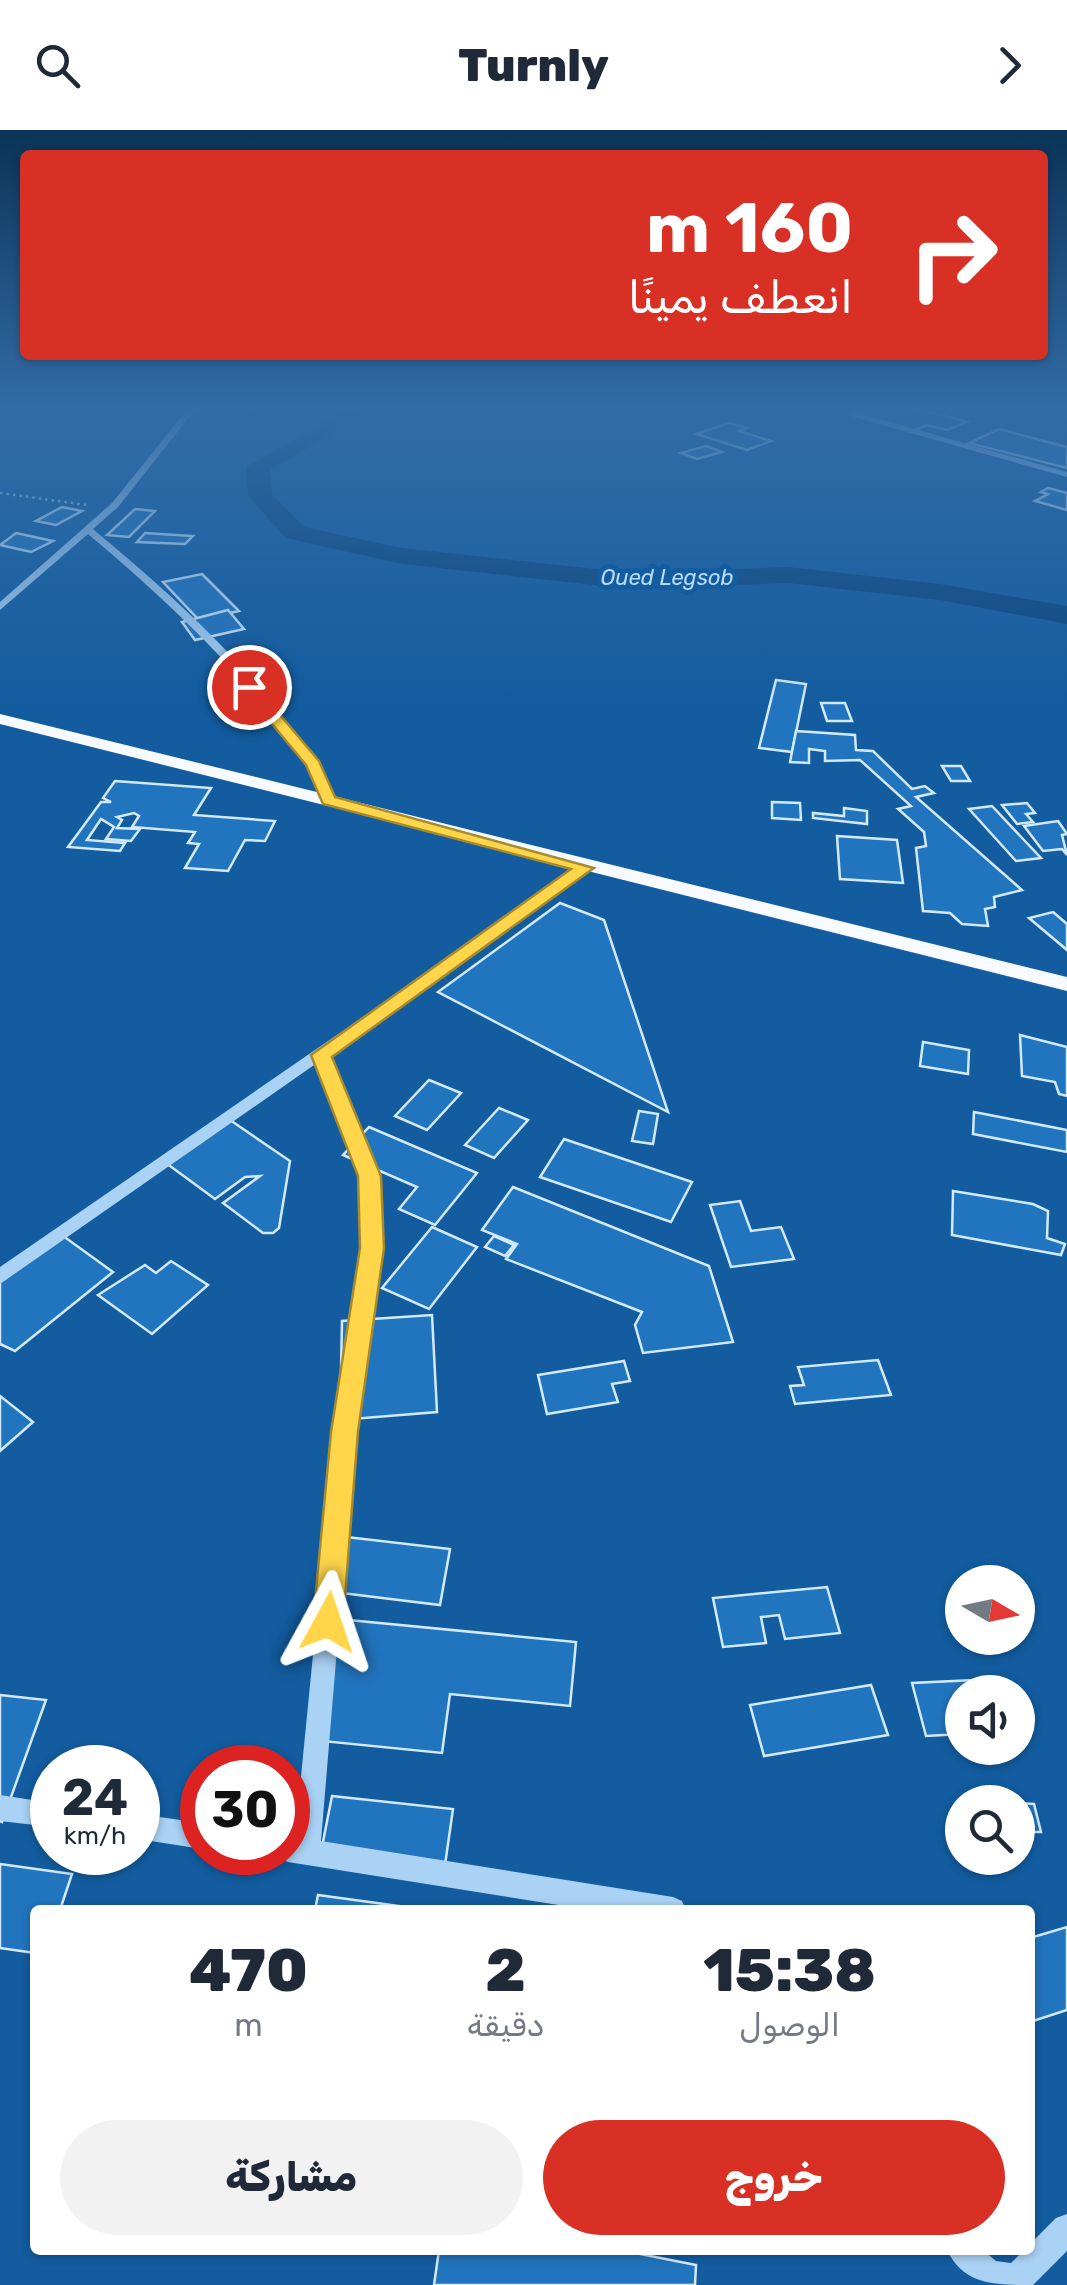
<!DOCTYPE html>
<html lang="ar">
<meta charset="utf-8">
<style>
:root{--surface:#fff;--page:#f2f2f3;--text:#1f2937;--muted:#747a83;--accent:#d93025}
body{margin:0;font-family:Rubik,"Noto Naskh Arabic",sans-serif;background:var(--page);color:var(--text);direction:rtl;height:100vh;display:flex;flex-direction:column;font-size:38px;white-space:nowrap}
*{box-sizing:border-box;margin:0}
p{font-size:32px;color:var(--muted)}
.icon{flex:none;width:55px;height:55px;fill:none;stroke:currentColor;stroke-width:2;stroke-linecap:round;stroke-linejoin:round}
.map{position:relative;flex:1;overflow:hidden;direction:ltr}
.drawer{position:absolute;left:30px;top:1775px;width:1005px;height:350px;display:flex;flex-direction:column;background:var(--surface);border-radius:10px;box-shadow:0 2px 8px #0004;direction:rtl}
.drawer>*{flex:none}
.guide{position:absolute;left:20px;top:20px;width:1028px;height:210px;border-radius:10px;box-shadow:0 2px 8px #0004;direction:rtl;background:#d93025;color:#fff;overflow:hidden}
.needle{width:65px;rotate:99deg}
.controls{position:absolute;left:945px;top:1435px;display:grid;gap:20px}
.controls a{display:grid;place-items:center;width:90px;height:90px;border-radius:50%;background:var(--surface);box-shadow:0 2px 8px #0004;font-size:50px}
.speed{position:absolute;left:30px;top:1615px;display:flex;gap:20px;font-size:50px;font-weight:700;text-align:center}
.speed>*{display:grid;place-content:center;width:130px;height:130px;border-radius:50%;background:var(--surface);box-shadow:0 2px 8px #0004;line-height:1}
.speed small{font-size:25px;font-weight:400}
.speed .limit{border:15px solid #d22;background:#fff;color:#111}
.pin{position:absolute;display:grid;place-items:center;width:85px;height:85px;color:#fff;margin:-42px;border:5px solid #fff;border-radius:50%;box-shadow:0 2px 10px #0007}
.me{position:absolute;width:110px;margin:-55px;rotate:5deg;stroke-linejoin:round;filter:drop-shadow(0 0 8px #0008)}
.turn{display:flex;align-items:center;gap:35px;height:210px;padding:0 30px;font-size:45px}
.turn .icon{width:130px;height:130px;stroke-width:2.5}
.turn b{display:block;font-size:70px;line-height:85px}
.eta{display:flex;justify-content:space-evenly;align-items:center;height:170px;text-align:center}
.eta b{font-size:60px;font-weight:800;line-height:70px}
.primary-button{display:flex;gap:20px;margin-top:auto;padding:20px 30px}
.primary-button a{flex:1;height:115px;border-radius:60px;background:var(--accent);color:#fff;font-size:40px;font-weight:800;line-height:115px;text-align:center}
.primary-button a+a{background:var(--page);color:var(--text)}
header{display:flex;justify-content:space-between;align-items:center;height:130px;padding:0 30px;background:var(--surface);font-size:45px;font-weight:800}
.map>svg:first-child{display:block}
.lines{fill:none;stroke-linecap:round;stroke-linejoin:round}
.river{fill:#0b457b;fill-rule:evenodd}
.building{fill:#2174be;stroke:#d3eafe;stroke-width:2.5}
.path{stroke:#aad2f4;stroke-width:2.5;stroke-dasharray:2.5 4;stroke-linecap:butt}
.minor{fill:#aad2f4;fill-rule:evenodd}
.major{fill:#f7fbff;fill-rule:evenodd}
.route{fill:#ffd54a;stroke:#a68a30;stroke-width:2.5}
.labels{text-anchor:middle;stroke-width:10;stroke-linejoin:round;paint-order:stroke}
.far-water-label{font-size:22px;font-style:italic;fill:#b7dcfb;stroke:#125c9f}
</style>
<header><svg class="icon" aria-label="forward" viewBox="0 0 24 24"><path d="M9 5l7 7-7 7"/></svg>Turnly<svg class="icon" aria-label="search" viewBox="0 0 24 24"><circle cx="10" cy="10" r="6"/><path d="M15 15l6 6"/></svg></header>
<div class="map">
<svg width="1067" height="2155" viewBox="0 0 1067 2155">
<rect width="100%" height="100%" fill="#125c9f"/>
<g class="lines">
<!-- river -->
<path class="river" d="M355,276H380L270,340L272,364L304,397L402,418L632,443L788,437L940,454L1067,476V494L940,470L788,453L632,459L402,434L286,408L248,366L246,337Z"/>
</g>
<!-- building -->
<g class="building">
<path d="M873,276L911,277L967,292L947,300L927,295L913,301L851,284Z"/>
<path d="M729,293L747,298L739,301L771,311L747,320L696,304Z"/>
<path d="M999,299L1067,317V338L969,313Z"/>
<path d="M706,316L722,322L697,329L681,323Z"/>
<path d="M1048,358L1067,363V380L1035,371L1048,364L1041,362Z"/>
<path d="M62,377L82,381L56,395L36,391Z"/>
<path d="M135,379L155,381L129,407L107,405Z"/>
<path d="M16,403L53,411L31,422L0,415Z"/>
<path d="M145,403L193,406L185,414L137,412Z"/>
<path d="M202,444L239,481L199,490L163,452Z"/>
<path d="M228,480L244,499L195,510L182,492Z"/>
<path d="M776,550L806,554L792,622L759,618Z"/>
<path d="M821,573H845L852,591H827Z"/>
<path d="M796,601L855,605L856,620L873,621L912,659L925,656L934,663L916,667L1022,760L994,767L995,777L985,779L988,796L962,794L950,783L923,781L916,718L926,716L924,702L898,679L911,676L860,630L825,631V621L809,619V633L790,632Z"/>
<path d="M942,636H961L970,651H951Z"/>
<path d="M115,651L211,658L194,685L275,691L265,711L245,710L228,741L185,738L199,714L188,713L195,702L132,697L139,686L134,683L117,687L122,690L117,698L140,699L131,711L106,709L114,697L101,689L87,710L125,713L120,721L68,717L101,672H111L103,668Z"/>
<path d="M772,672L800,673L801,690L772,688Z"/>
<path d="M1027,673L1035,683L1026,684L1033,692L1017,694L1002,675Z"/>
<path d="M992,676L1041,728L1016,731L969,679Z"/>
<path d="M844,678L867,681V694L813,688V683L844,686Z"/>
<path d="M1058,691L1067,704L1062,705L1067,725L1062,719L1043,721L1024,696Z"/>
<path d="M837,706L897,710L903,753L840,749Z"/>
<path d="M560,773L604,790L668,982L438,862Z"/>
<path d="M1053,782L1067,794V820L1029,788Z"/>
<path d="M1020,905L1067,917V966L1059,964L1055,952L1022,946Z"/>
<path d="M923,912L969,920L968,944L920,936Z"/>
<path d="M429,950L461,963L427,1000L395,986Z"/>
<path d="M499,978L528,990L494,1028L465,1015Z"/>
<path d="M639,981L658,984L653,1014L632,1011Z"/>
<path d="M974,982L1067,1000V1022L973,1004Z"/>
<path d="M230,990L290,1031L279,1098L273,1103H263L223,1073L260,1046L245,1047L215,1069L166,1033Z"/>
<path d="M369,997L477,1043L435,1095L399,1079L417,1057L343,1025Z"/>
<path d="M564,1009L692,1052L671,1092L540,1047Z"/>
<path d="M513,1057L709,1136L733,1212L643,1223L635,1195L642,1182L506,1129L517,1114L482,1100Z"/>
<path d="M953,1061L1033,1074L1048,1081L1047,1108L1065,1114L1061,1125L952,1105Z"/>
<path d="M740,1071L751,1101L781,1097L794,1129L731,1137L710,1075Z"/>
<path d="M432,1097L477,1117L429,1179L382,1158Z"/>
<path d="M59,1103L113,1142L15,1221L0,1214V1148Z"/>
<path d="M494,1106L514,1115L505,1126L485,1117Z"/>
<path d="M171,1131L208,1155L152,1204L98,1165L145,1135L156,1143Z"/>
<path d="M432,1185L437,1282L340,1290L342,1191Z"/>
<path d="M878,1230L891,1265L795,1274L790,1256L804,1255L798,1237Z"/>
<path d="M624,1231L630,1251L612,1254L618,1272L547,1284L538,1245Z"/>
<path d="M0,1266L33,1292L0,1321Z"/>
<path d="M338,1406L450,1419L440,1475L325,1461Z"/>
<path d="M827,1457L840,1503L785,1509L779,1485L761,1487L766,1513L723,1517L713,1468Z"/>
<path d="M338,1489L576,1512L570,1576L450,1564L442,1623L312,1610Z"/>
<path d="M996,1549L1000,1562H962V1604L926,1606L912,1553Z"/>
<path d="M871,1555L888,1605L764,1626L750,1575Z"/>
<path d="M0,1565L46,1570L2,1692L0,1691Z"/>
<path d="M332,1666L453,1679L444,1742L320,1727Z"/>
<path d="M1018,1673L1034,1674L1041,1702H1018Z"/>
<path d="M0,1734L72,1744L60,1780H35V1823L0,1818Z"/>
<path d="M318,1765L428,1780H315Z"/>
<path d="M1067,1797V1880L1030,1892V1808Z"/>
<path d="M439,2120H620L696,2135L695,2155H434Z"/>
</g>
<g class="lines">
<!-- path -->
<path class="path" d="M0,363L87,375"/>
<!-- minor -->
<g class="minor">
<path d="M190,276H198L118,377L93,399C184,475 282,562 334,670L332,673H324C317,662 313,649 307,638C259,555 162,466 88,404L0,480V472L112,373Z"/>
<path d="M854,276H862L855,282L1067,342V347L847,285Z"/>
<path d="M585,734L590,735V741L329,925L379,1046L381,1118L355,1302L321,1711L673,1767L682,1771L686,1780H590L288,1732L279,1728L277,1722H288V1706L295,1707L335,1302L363,1118L361,1046L317,933L0,1154V1137Z"/>
<path d="M0,1665L52,1673V1697L0,1691Z"/>
<path d="M138,1684L202,1693V1719L138,1709Z"/>
<path d="M1067,2084V2121L1033,2155C994,2155 964,2155 947,2120H983L996,2131L1011,2133L1024,2120H1030V2114L1056,2088Z"/>
</g>
<!-- major -->
<path class="major" d="M0,584L1067,847V861L0,594Z"/>
</g>
<!-- sky -->
<linearGradient id="sky" x2="0" y2="1"><stop stop-color="#0a3357"/><stop offset="0.48" stop-color="#336ca6"/><stop offset="1" stop-color="#336ca6" stop-opacity="0"/></linearGradient>
<rect width="1067" height="578" fill="url(#sky)"/>
<!-- route -->
<path class="route" d="M244,554H254L319,631L335,667L594,738L332,927L381,1046L384,1118L358,1302L343,1492L338,1503L328,1507L317,1503L313,1492L331,1302L360,1118L358,1046L311,925L571,739L323,674L306,635L244,560Z"/>
<g class="labels">
<!-- far-water labels -->
<g class="far-water-label">
<text x="667" y="455">Oued Legsob</text>
</g>
</g>
</svg>
<div class="controls">
<a><svg class="needle" viewBox="-14 -14 28 28"><path d="M0-13l5 13h-10z" fill="#e53935"/><path d="M0 13l5-13h-10z" fill="#747a83"/></svg></a>
<a><svg class="icon" aria-label="sound" viewBox="0 0 24 24"><path d="M4 9h4l5-4v14l-5-4H4zM17 9q2 3 0 6"/></svg></a>
<a><svg class="icon" aria-label="search" viewBox="0 0 24 24"><circle cx="10" cy="10" r="6"/><path d="M15 15l6 6"/></svg></a>
</div>
<div class="speed"><div>24<small>km/h</small></div><div class="limit">30</div></div>
<div class="pin" style="left:249px;top:557px;background:#d93025"><svg class="icon" aria-label="arrive" viewBox="0 0 24 24"><path d="M6 21V4h12l-3 4 3 4H6"/></svg></div>
<svg class="me" style="left:328px;top:1492px" viewBox="-20 -20 40 40"><path d="M0-17L14 15 0 8-14 15z" fill="#ffd54a" stroke="#fff" stroke-width="4"/></svg>
<div class="guide">
<div class="turn"><svg class="icon" aria-label="right" viewBox="0 0 24 24"><path d="M7 20v-9h11M14 6l5 5-5 5"/></svg><div><b>160 m</b>انعطف يمينًا</div></div>
</div>
<section class="drawer">
<div class="eta">
<div><b>15:38</b><p>الوصول</p></div>
<div><b>2</b><p>دقيقة</p></div>
<div><b>470</b><p>m</p></div>
</div>
<div class="primary-button"><a>خروج</a><a>مشاركة</a></div>
</section>
</div>
